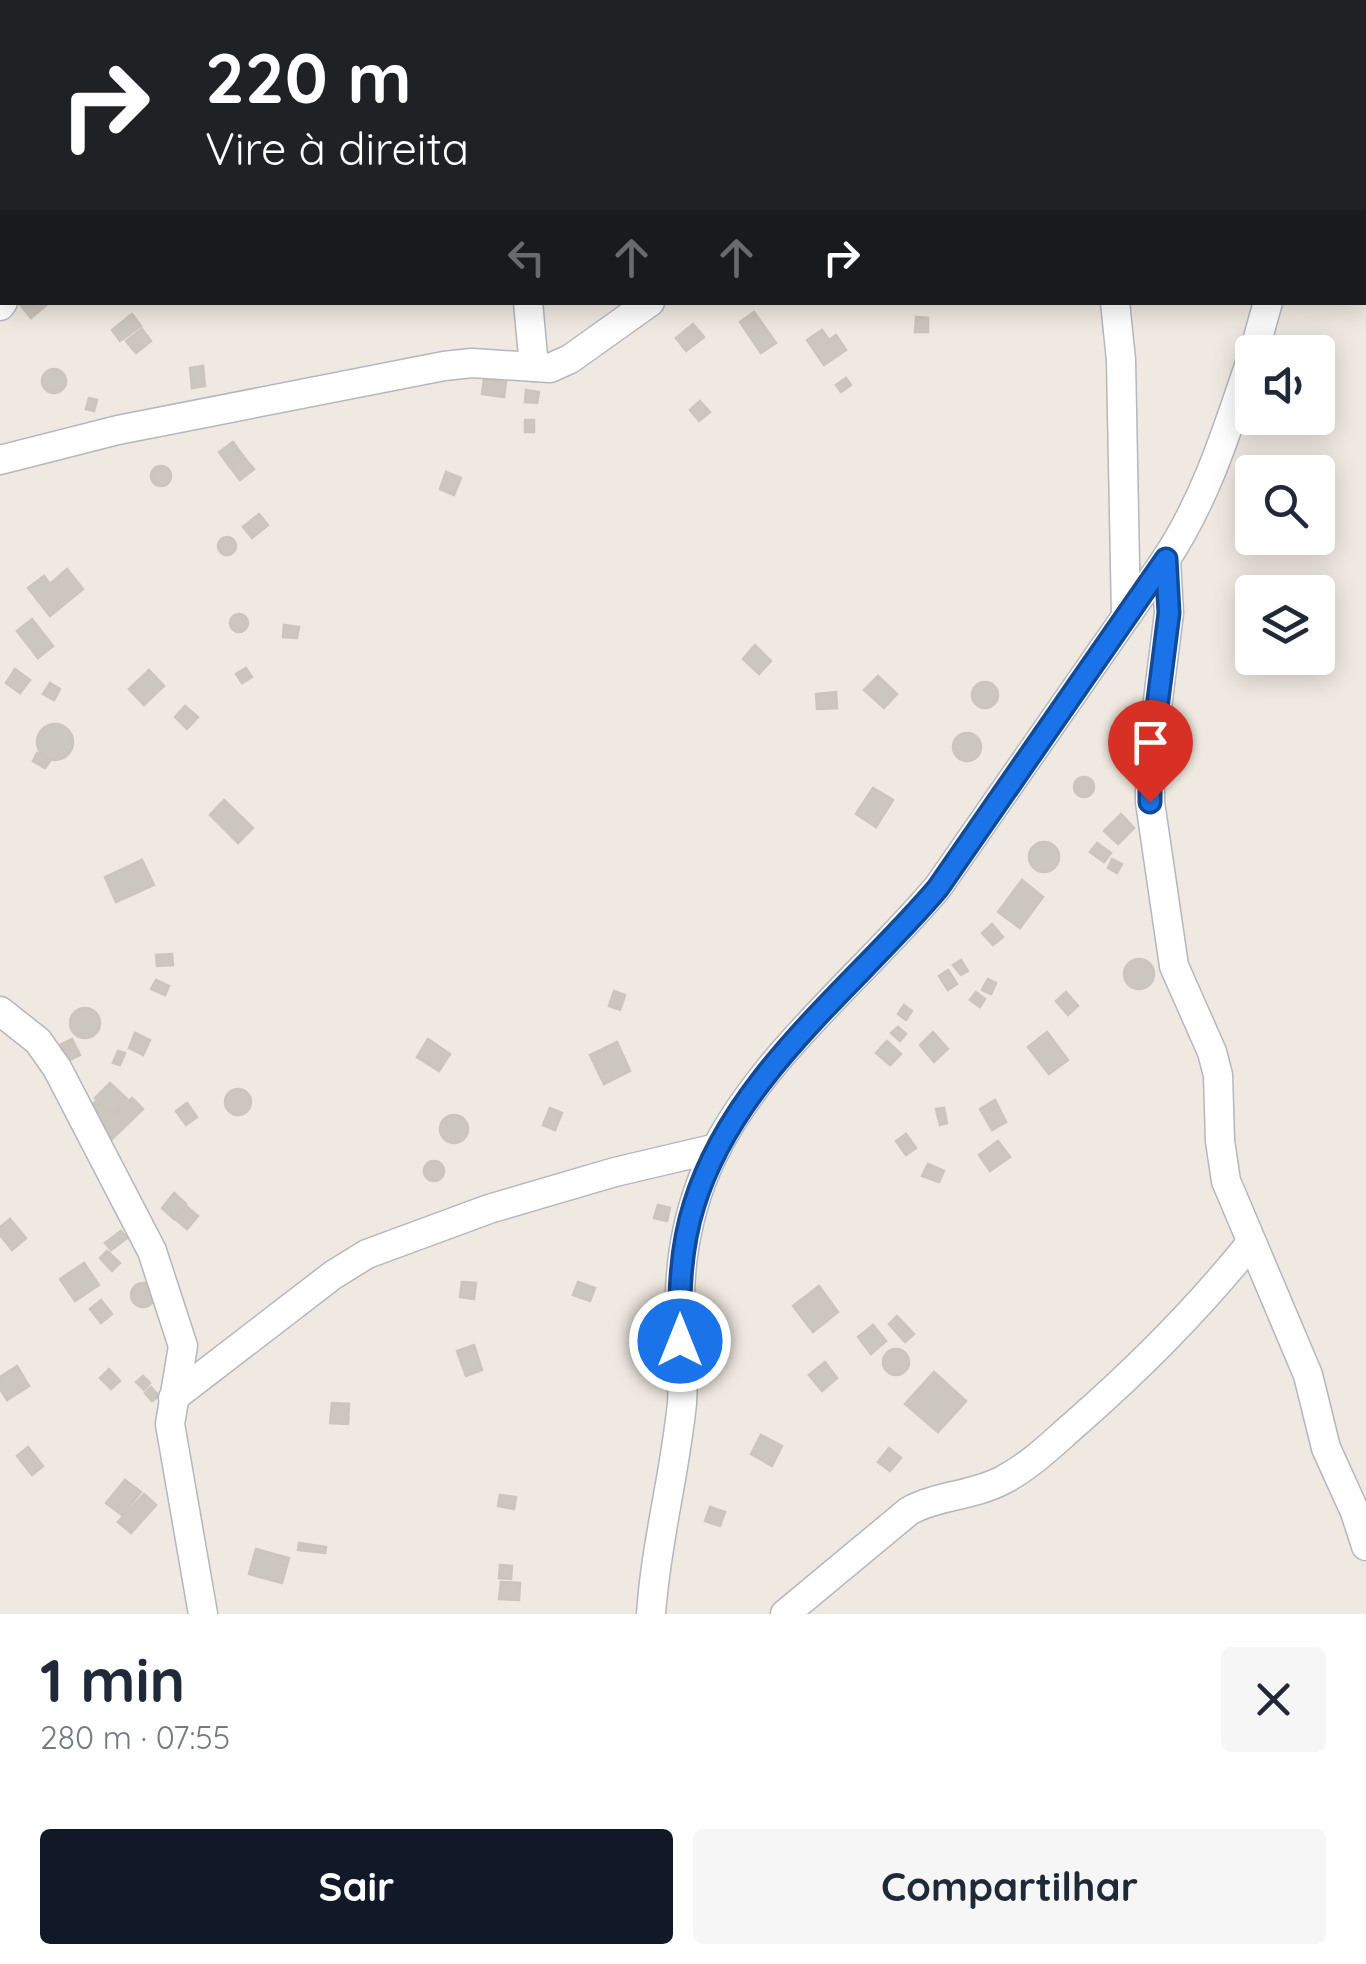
<!DOCTYPE html>
<html lang="pt">
<meta charset="utf-8">
<style>
:root{--surface:#fff;--page:#f6f6f7;--text:#1f2937;--muted:#747a83;--accent:#111827}
body{margin:0;font-family:Quicksand,sans-serif;background:var(--page);color:var(--text);height:100vh;display:flex;flex-direction:column;font-size:38px;white-space:nowrap}
*{box-sizing:border-box;margin:0}
p{font-size:32px;color:var(--muted)}
.icon{flex:none;width:55px;height:55px;fill:none;stroke:currentColor;stroke-width:2;stroke-linecap:round;stroke-linejoin:round}
.map{position:relative;height:1614px;overflow:hidden}
.details{display:flex;flex-direction:column;background:var(--surface);flex:1}
.details>*{flex:none}
.top-card{position:absolute;left:0px;top:0px;width:1368px;height:305px;box-shadow:0 5px 25px #0003;background:#202124;color:#fff;overflow:hidden}
.fabs{position:absolute;left:1235px;top:335px;display:grid;gap:20px}
.fabs a{display:grid;place-items:center;width:100px;height:100px;border-radius:10px;background:var(--surface);box-shadow:0 5px 25px #0003;font-size:50px}
.pin{position:absolute;display:grid;place-items:center;width:85px;height:85px;color:#fff;margin:-102px -42px;border-radius:50% 50% 50% 0;rotate:-45deg;box-shadow:0 0 10px #0007}
.pin .icon{rotate:45deg}
.me{position:absolute;width:110px;margin:-55px;rotate:0deg;stroke-linejoin:round;filter:drop-shadow(0 0 8px #0008)}
.turn{display:flex;align-items:center;gap:35px;height:210px;padding:0 40px;font-size:45px}
.turn .icon{width:130px;height:130px;stroke-width:2.5}
.turn b{display:block;font-size:70px;line-height:85px}
.lanes{display:flex;align-items:center;height:95px;padding:0 40px;background:#0003;justify-content:center;gap:50px;direction:ltr}
.lanes .off{opacity:.35}
.round{display:grid;place-items:center;flex:none;width:105px;height:105px;border-radius:10px;background:var(--page)}
.headline{display:flex;align-items:center;justify-content:space-between;height:170px;padding:0 40px}
h1{font-size:60px;font-weight:700;line-height:75px}
.cta{display:flex;gap:20px;margin-top:auto;padding:20px 40px}
.cta a{flex:1;height:115px;border-radius:10px;background:var(--accent);color:#fff;font-size:40px;font-weight:700;line-height:115px;text-align:center}
.cta a+a{background:var(--page);color:var(--text)}
.map>svg:first-child{display:block}
.building{fill:#cbc7bf;stroke:#cbc5ba;stroke-width:2.5}
.lines{fill:none;stroke-linecap:round;stroke-linejoin:round}
.minor-casing{stroke:#b4b7c1;stroke-width:31}
.minor{stroke:#fff;stroke-width:28}
.route-casing{stroke:#114b97;stroke-width:25}
.route{stroke:#1a73e8;stroke-width:18}
</style>
<div class="map">
<svg width="1366" height="1614" viewBox="0 0 1366 1614">
<rect width="100%" height="100%" fill="#efe9e1"/>
<!-- building -->
<g class="building">
<path d="M18,302H50L31,318Z"/>
<path d="M754,312L776,343L761,353L740,322Z"/>
<path d="M132,314L141,326L120,341L112,330Z"/>
<path d="M916,317L928,318V332H915Z"/>
<path d="M693,324L704,337L686,351L676,338Z"/>
<path d="M142,329L151,341L136,353L126,341Z"/>
<path d="M822,330L829,340L836,335L846,350L824,365L807,340Z"/>
<path d="M203,366L205,386L192,388L190,368Z"/>
<circle cx="54" cy="381" r="12"/>
<path d="M846,378L851,385L841,392L836,385Z"/>
<path d="M484,379L506,382L504,397L482,394Z"/>
<path d="M526,390L539,392L537,403L525,402Z"/>
<path d="M89,398L97,400L94,411L86,409Z"/>
<path d="M700,401L710,412L699,421L690,410Z"/>
<rect x="525" y="420" width="9" height="12"/>
<path d="M233,442L243,456L229,466L219,452Z"/>
<path d="M243,456L254,469L240,480L230,467Z"/>
<circle cx="161" cy="476" r="10"/>
<path d="M446,472L461,478L454,495L440,489Z"/>
<path d="M259,514L268,525L252,538L243,527Z"/>
<circle cx="227" cy="546" r="9"/>
<path d="M67,569L83,589L50,616L28,588L44,576L50,584Z"/>
<circle cx="239" cy="623" r="9"/>
<path d="M32,619L53,646L38,658L17,631Z"/>
<path d="M284,625L299,627L297,638L283,637Z"/>
<path d="M755,645L771,661L759,674L743,659Z"/>
<path d="M246,668L252,677L242,683L236,674Z"/>
<path d="M15,669L30,680L20,693L6,683Z"/>
<path d="M149,670L164,686L144,705L129,689Z"/>
<path d="M878,676L897,694L884,708L864,690Z"/>
<circle cx="985" cy="695" r="13"/>
<path d="M50,683L60,689L54,700L43,694Z"/>
<path d="M836,692L837,708L817,709L816,694Z"/>
<path d="M185,706L198,717L187,729L175,717Z"/>
<circle cx="55" cy="742" r="18"/>
<circle cx="967" cy="747" r="14"/>
<path d="M37,753L50,761L45,768L33,761Z"/>
<circle cx="1084" cy="787" r="10"/>
<path d="M873,788L893,800L876,827L856,814Z"/>
<path d="M224,800L253,828L238,843L210,815Z"/>
<path d="M1121,814L1134,828L1118,844L1104,831Z"/>
<circle cx="1044" cy="857" r="15"/>
<path d="M1097,843L1111,853L1104,862L1090,852Z"/>
<path d="M1112,859L1122,864L1117,873L1108,868Z"/>
<path d="M142,860L154,885L116,902L105,877Z"/>
<path d="M1022,880L1043,897L1020,928L998,912Z"/>
<path d="M992,924L1003,937L993,945L982,933Z"/>
<path d="M172,954L173,965L157,966L156,955Z"/>
<circle cx="1139" cy="974" r="15"/>
<path d="M961,960L968,971L961,975L953,965Z"/>
<path d="M948,970L957,984L948,990L939,976Z"/>
<path d="M988,979L996,983L991,994L982,990Z"/>
<path d="M156,980L169,986L165,995L151,989Z"/>
<path d="M614,991L625,995L620,1010L609,1006Z"/>
<path d="M976,992L985,999L980,1007L970,1000Z"/>
<path d="M1066,992L1078,1006L1068,1015L1056,1001Z"/>
<path d="M904,1005L912,1011L906,1020L898,1014Z"/>
<circle cx="85" cy="1023" r="15"/>
<path d="M898,1027L906,1034L900,1041L891,1033Z"/>
<path d="M933,1032L948,1049L934,1062L920,1045Z"/>
<path d="M1047,1032L1068,1060L1049,1074L1028,1047Z"/>
<path d="M135,1033L150,1040L143,1055L129,1048Z"/>
<path d="M72,1039L80,1055L66,1062L58,1046Z"/>
<path d="M428,1039L450,1054L439,1071L417,1057Z"/>
<path d="M887,1041L901,1054L890,1065L876,1053Z"/>
<path d="M617,1042L630,1071L604,1084L590,1055Z"/>
<path d="M118,1051L125,1053L120,1065L113,1063Z"/>
<path d="M110,1083L127,1099L112,1114L95,1098Z"/>
<circle cx="238" cy="1102" r="13"/>
<path d="M132,1098L143,1109L112,1139L101,1128L104,1124L89,1108L97,1100L113,1116Z"/>
<path d="M995,1100L1006,1122L992,1130L980,1109Z"/>
<path d="M187,1103L197,1117L186,1125L176,1111Z"/>
<path d="M550,1108L562,1113L555,1130L543,1125Z"/>
<path d="M944,1108L947,1123L940,1125L936,1109Z"/>
<circle cx="454" cy="1129" r="14"/>
<path d="M906,1134L916,1148L906,1155L896,1141Z"/>
<path d="M998,1141L1010,1157L990,1171L979,1155Z"/>
<circle cx="434" cy="1171" r="10"/>
<path d="M928,1164L944,1171L939,1182L922,1176Z"/>
<path d="M174,1193L186,1204L174,1219L162,1208Z"/>
<path d="M658,1205L670,1208L667,1221L654,1218Z"/>
<path d="M186,1206L198,1216L187,1229L175,1219Z"/>
<path d="M10,1219L26,1238L12,1250L0,1235V1227Z"/>
<path d="M121,1231L127,1238L111,1250L105,1243Z"/>
<path d="M107,1251L120,1263L112,1271L100,1258Z"/>
<path d="M84,1263L99,1285L75,1301L60,1279Z"/>
<path d="M462,1282L476,1283L474,1299L460,1297Z"/>
<path d="M578,1282L595,1288L590,1301L573,1295Z"/>
<circle cx="143" cy="1295" r="12"/>
<path d="M819,1286L838,1312L813,1332L793,1306Z"/>
<path d="M101,1300L112,1314L101,1323L90,1309Z"/>
<path d="M897,1316L914,1334L905,1342L889,1324Z"/>
<path d="M873,1325L886,1341L871,1354L858,1337Z"/>
<path d="M474,1345L482,1370L466,1376L457,1351Z"/>
<circle cx="896" cy="1362" r="13"/>
<path d="M825,1362L837,1378L822,1391L809,1375Z"/>
<path d="M17,1366L29,1386L7,1400L0,1389V1377Z"/>
<path d="M109,1369L120,1381L111,1389L100,1378Z"/>
<path d="M934,1372L966,1401L938,1432L905,1404Z"/>
<path d="M143,1376L150,1383L144,1390L136,1382Z"/>
<path d="M151,1387L159,1396L152,1401L145,1393Z"/>
<path d="M332,1403L349,1404L348,1424L330,1423Z"/>
<path d="M761,1435L782,1446L772,1466L751,1454Z"/>
<path d="M28,1447L43,1466L32,1475L17,1456Z"/>
<path d="M889,1448L901,1458L890,1471L878,1462Z"/>
<path d="M125,1480L141,1492L122,1515L106,1503Z"/>
<path d="M144,1494L156,1505L131,1533L118,1522Z"/>
<path d="M500,1495L516,1497L514,1509L498,1506Z"/>
<path d="M710,1507L725,1512L720,1526L705,1521Z"/>
<path d="M299,1543L326,1547L325,1553L298,1550Z"/>
<path d="M256,1549L289,1558L282,1583L249,1574Z"/>
<path d="M500,1565L512,1566L511,1579L499,1578Z"/>
<path d="M501,1582L520,1583L519,1600L499,1599Z"/>
</g>
<g class="lines">
<!-- minor casing -->
<g class="minor-casing">
<g id="minor">
<path d="M486,0V2"/>
<path d="M1012,0L1013,2"/>
<path d="M114,2L115,0"/>
<path d="M719,2L721,0"/>
<path d="M1347,2L1348,0"/>
<path d="M1365,77L1366,78"/>
<path d="M1365,153H1366"/>
<path d="M0,234L2,229"/>
<path d="M0,272L2,278"/>
<path d="M528,302L534,367"/>
<path d="M1115,302L1121,360L1126,616"/>
<path d="M0,306L3,302"/>
<path d="M1254,352L1268,302"/>
<path d="M0,460L118,430L444,366L472,363L550,368L570,359L650,302"/>
<path d="M1166,559L1169,613L1150,763V802L1174,966L1212,1052L1218,1075L1220,1141L1226,1181L1308,1375L1326,1448L1355,1512L1366,1546"/>
<path d="M0,1011L38,1041L57,1068L152,1251L183,1346L170,1424L203,1614"/>
<path d="M173,1398L333,1275L367,1254L489,1209L615,1172L717,1148"/>
<path d="M651,1614C656,1542 675,1474 682,1403C684,1375 680,1346 680,1319C678,1260 689,1202 716,1149C765,1053 868,970 938,887L1166,559C1207,497 1228,427 1252,357"/>
<path d="M785,1614L909,1511C938,1495 973,1496 1003,1480C1030,1466 1052,1444 1075,1424C1139,1368 1197,1310 1250,1244"/>
</g>
</g>
<!-- minor -->
<use href="#minor" class="minor"/>
</g>
<g class="lines">
<!-- route casing -->
<g class="route-casing">
<path id="route" d="M680,1341C679,1295 680,1249 694,1205C733,1077 854,987 938,888L1166,559L1169,613L1150,763V802"/>
</g>
<!-- route -->
<use href="#route" class="route"/>
</g>
</svg>
<div class="fabs">
<a><svg class="icon" aria-label="sound" viewBox="0 0 24 24"><path d="M4 9h4l5-4v14l-5-4H4zM17 9q2 3 0 6"/></svg></a>
<a><svg class="icon" aria-label="search" viewBox="0 0 24 24"><circle cx="10" cy="10" r="6"/><path d="M15 15l6 6"/></svg></a>
<a><svg class="icon" aria-label="layers" viewBox="0 0 24 24"><path d="M12 4l9 5-9 5-9-5zM3 14l9 5 9-5"/></svg></a>
</div>
<div class="pin" style="left:1150px;top:802px;background:#d93025"><svg class="icon" aria-label="arrive" viewBox="0 0 24 24"><path d="M6 21V4h12l-3 4 3 4H6"/></svg></div>
<svg class="me" style="left:680px;top:1341px" viewBox="-20 -20 40 40"><circle r="17" fill="#1a73e8" stroke="#fff" stroke-width="3"/><path d="M0-11L8 9 0 5-8 9z" fill="#fff"/></svg>
<div class="top-card">
<div class="turn"><svg class="icon" aria-label="right" viewBox="0 0 24 24"><path d="M7 20v-9h11M14 6l5 5-5 5"/></svg><div><b>220 m</b>Vire à direita</div></div>
<div class="lanes"><svg class="icon off" aria-label="left" viewBox="0 0 24 24"><path d="M17 20v-9H6M10 6l-5 5 5 5"/></svg><svg class="icon off" aria-label="ahead" viewBox="0 0 24 24"><path d="M12 20V5M6 11l6-6 6 6"/></svg><svg class="icon off" aria-label="ahead" viewBox="0 0 24 24"><path d="M12 20V5M6 11l6-6 6 6"/></svg><svg class="icon" aria-label="right" viewBox="0 0 24 24"><path d="M7 20v-9h11M14 6l5 5-5 5"/></svg></div>
</div>
</div>
<section class="details">
<div class="headline"><div><h1>1 min</h1><p>280 m · 07:55</p></div><a class="round"><svg class="icon" aria-label="close" viewBox="0 0 24 24"><path d="M6 6l12 12M18 6L6 18"/></svg></a></div>
<div class="cta"><a>Sair</a><a>Compartilhar</a></div>
</section>
